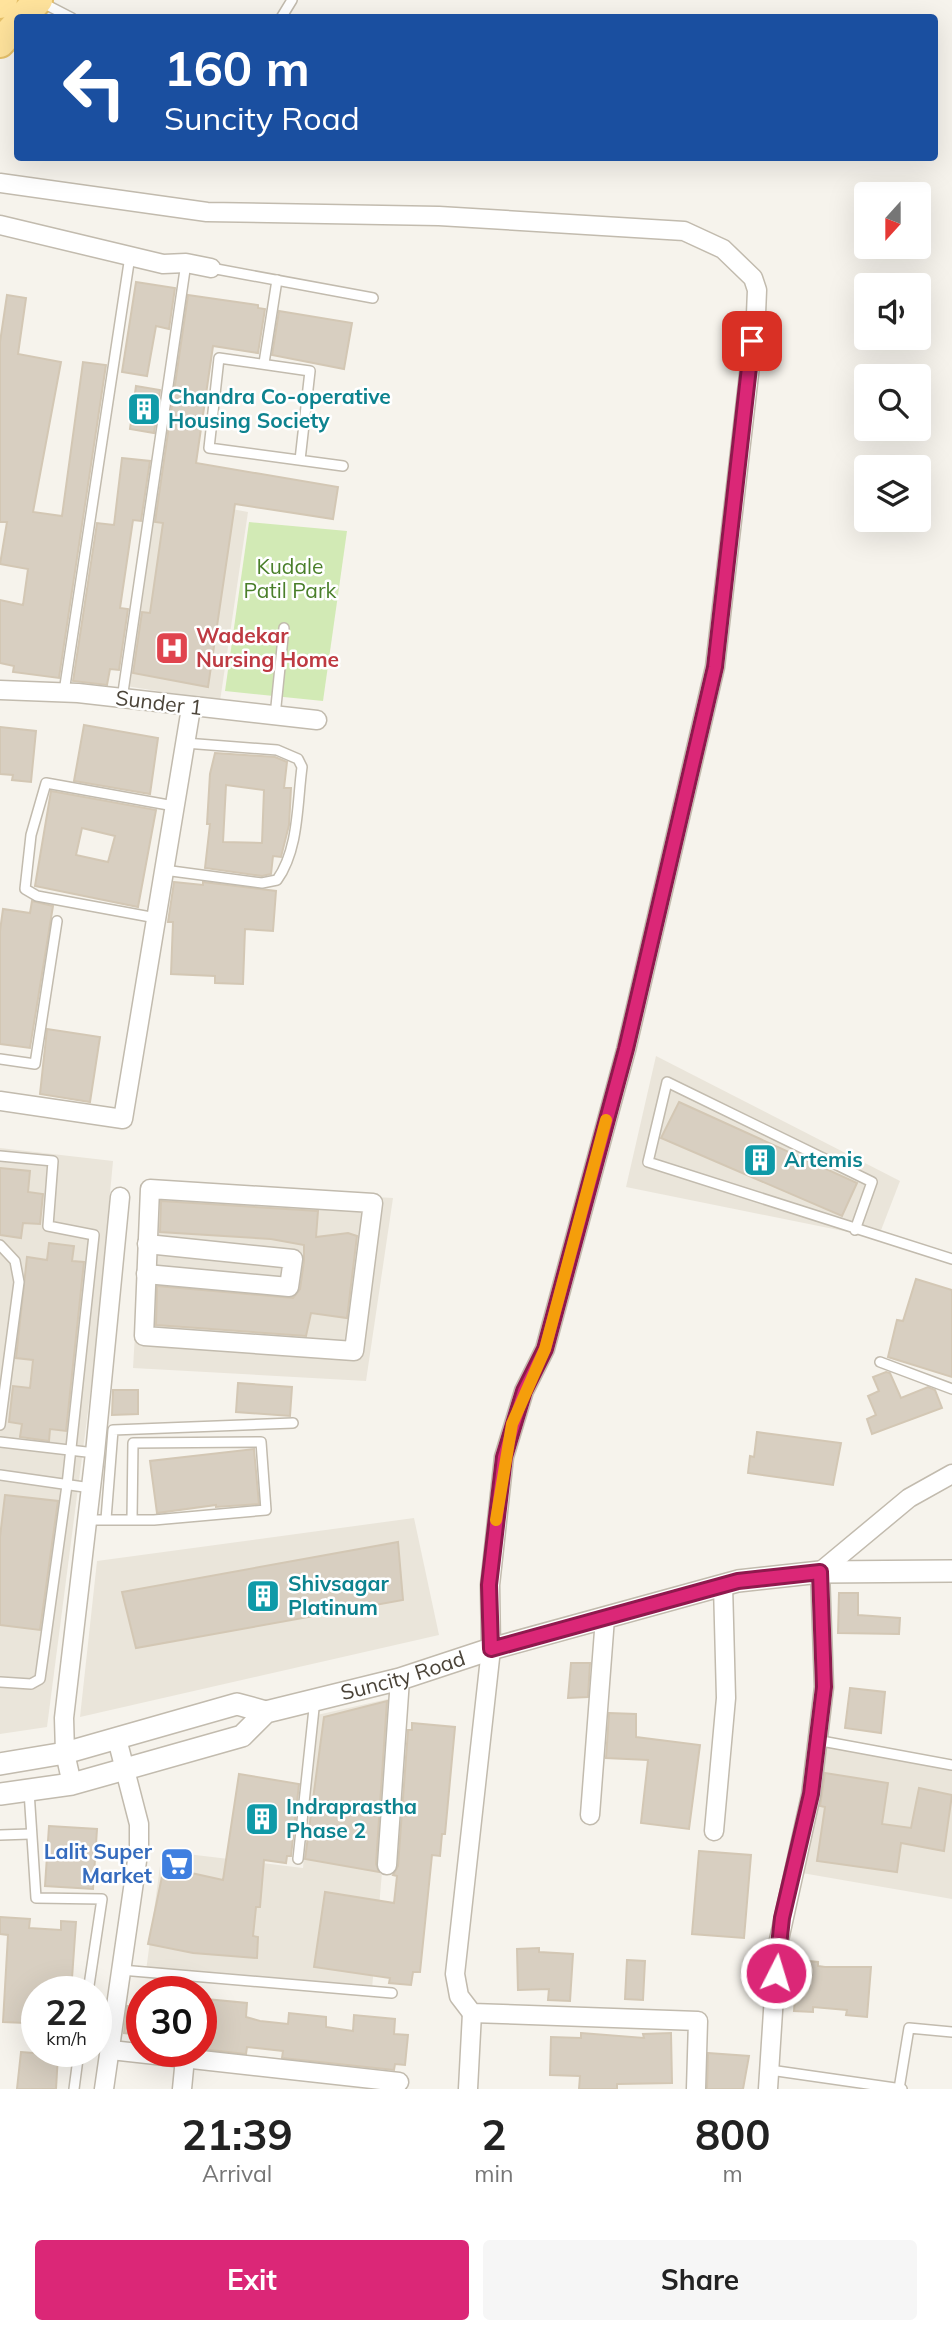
<!DOCTYPE html>
<style>
:root{--surface:#fff;--page:#f6f6f6;--text:#222;--muted:#767676;--accent:#db2777}
body{margin:0;font-family:Mulish,sans-serif;background:var(--page);color:var(--text);height:100vh;display:flex;flex-direction:column;font-size:26px;white-space:nowrap}
*{box-sizing:border-box;margin:0}
p{font-size:23px;color:var(--muted)}
.icon{flex:none;width:38px;height:38px;fill:none;stroke:currentColor;stroke-width:2;stroke-linecap:round;stroke-linejoin:round}
.map{position:relative;height:2089px;overflow:hidden}
.drawer{display:flex;flex-direction:column;background:var(--surface);flex:1}
.drawer>*{flex:none}
.top-card{position:absolute;left:14px;top:14px;width:924px;height:147px;border-radius:7px;box-shadow:0 7px 28px #0002;background:#1a4fa0;color:#fff;overflow:hidden}
.needle{width:46px;rotate:201deg}
.controls{position:absolute;left:854px;top:182px;display:grid;gap:14px}
.controls a{display:grid;place-items:center;width:77px;height:77px;border-radius:7px;background:var(--surface);box-shadow:0 7px 28px #0002;font-size:35px}
.speed{position:absolute;left:21px;top:1976px;display:flex;gap:14px;font-size:35px;font-weight:700;text-align:center}
.speed>*{display:grid;place-content:center;width:91px;height:91px;border-radius:50%;background:var(--surface);box-shadow:0 7px 28px #0002;line-height:1}
.speed small{font-size:18px;font-weight:400}
.speed .limit{border:10px solid #d22;background:#fff;color:#111}
.pin{position:absolute;display:grid;place-items:center;width:60px;height:60px;color:#fff;margin:-30px;border-radius:14px;box-shadow:0 4px 10px #0006}
.me{position:absolute;width:77px;margin:-38px;rotate:5deg;stroke-linejoin:round;filter:drop-shadow(0 0 5px #0008)}
.turn{display:flex;align-items:center;gap:24px;height:147px;padding:0 35px;font-size:32px}
.turn .icon{width:91px;height:91px;stroke-width:2.5}
.turn b{display:block;font-size:49px;line-height:60px}
.eta{display:flex;justify-content:space-evenly;align-items:center;height:119px;text-align:center}
.eta b{font-size:42px;font-weight:700;line-height:49px}
.action{display:flex;gap:14px;margin-top:auto;padding:14px 35px}
.action a{flex:1;height:80px;border-radius:7px;background:var(--accent);color:#fff;font-size:28px;font-weight:700;line-height:80px;text-align:center}
.action a+a{background:var(--page);color:var(--text)}
.map>svg:first-child{display:block}
.residential{fill:#eae5da}
.green{fill:#d2eab5}
.building{fill:#d8cfc1;stroke:#d3c7b4;stroke-width:2;fill-rule:evenodd}
.lines{fill:none;stroke-linecap:round;stroke-linejoin:round}
.service-casing{stroke:#c2bbae;stroke-width:12}
.minor-casing{stroke:#c2bbae;stroke-width:21}
.tertiary-casing{stroke:#c2bbae;stroke-width:24}
.primary-casing{stroke:#e6c16a;stroke-width:32}
.service{stroke:#fff;stroke-width:9}
.minor{stroke:#fff;stroke-width:18}
.tertiary{stroke:#fff;stroke-width:21}
.primary{stroke:#ffe39c;stroke-width:28}
.route-casing{stroke:#8e194d;stroke-width:18}
.route{stroke:#db2777;stroke-width:12}
.slow{stroke:#f59e0b;stroke-width:12}
.labels{text-anchor:middle;stroke-width:5;stroke-linejoin:round;paint-order:stroke}
.culture-label{font-size:21px;font-weight:bold;fill:#0d838f;stroke:#fff;text-anchor:start}
.park-label{font-size:21px;fill:#4a7f2a;stroke:#fff}
.health-label{font-size:21px;font-weight:bold;fill:#be3a42;stroke:#fff;text-anchor:start}
.street-label{font-size:21px;fill:#4b4439;stroke:#fff}
.shop-label{font-size:21px;font-weight:bold;fill:#366cbe;stroke:#fff;text-anchor:end}
</style>
<div class="map">
<svg width="952" height="2089" viewBox="0 0 952 2089">
<rect width="100%" height="100%" fill="#f6f3ec"/>
<!-- residential -->
<g class="residential">
<path d="M155,495L248,512L220,701L126,686Z"/>
<path d="M656,1056L900,1181L878,1238L626,1187Z"/>
<path d="M0,1148L113,1161L95,1357L47,1727L0,1734Z"/>
<path d="M144,1183L393,1198L366,1381L133,1368Z"/>
<path d="M414,1518L439,1635L80,1717L97,1561Z"/>
<path d="M397,1697L372,1989L146,1971L162,1851L303,1868L317,1715Z"/>
<path d="M819,1744L952,1761V1899L802,1873Z"/>
</g>
<!-- green -->
<path class="green" d="M249,522L347,531L323,701L225,691Z"/>
<!-- building -->
<g class="building">
<path d="M136,282L175,288L169,329L156,326L147,376L122,372Z"/>
<path d="M7,295L26,298L18,354L61,362L33,512L62,516L83,362L106,365L59,678L13,672L14,666L0,663V600L23,605L28,569L0,564L7,522H0V342Z"/>
<path d="M188,295L258,305V308L265,309L258,353L213,346L196,463L338,487L333,519L235,504L208,687L133,673L142,612L150,613L163,523L155,522Z"/>
<path d="M279,311L352,323L344,369L272,355Z"/>
<path d="M136,386L160,390L154,433L130,429Z"/>
<path d="M122,458L150,461L141,521L133,520L120,608L128,609L119,670L110,669L107,685L73,681L97,523L114,525Z"/>
<path d="M84,725L158,738L150,794L74,781Z"/>
<path d="M0,727L36,731L31,782L12,780L13,775L0,774Z"/>
<path d="M215,753L275,757L287,762L284,788H291L289,825L281,857L273,856L271,874L262,876L205,868L210,824H207L210,774ZM226,785L264,790L262,843L223,842Z"/>
<path d="M51,791L156,810L138,907L35,886ZM82,828L115,836L108,862L76,855Z"/>
<path d="M174,882L203,885V882L276,891L273,931L245,929L243,984L215,983V976L171,974L173,922H168Z"/>
<path d="M32,901L53,906L30,1048L0,1044V931L3,909L30,913Z"/>
<path d="M47,1029L100,1037L90,1102L40,1094Z"/>
<path d="M679,1102L857,1183L842,1216L661,1138Z"/>
<path d="M0,1168L30,1171L28,1192L43,1194L40,1224L23,1223L21,1238L0,1235Z"/>
<path d="M161,1201L318,1211L316,1237L348,1233L357,1236L347,1318L311,1313L306,1336L156,1325L157,1286L293,1298L300,1289L304,1261V1245L271,1239L160,1232Z"/>
<path d="M49,1243L74,1246L72,1261L84,1262L66,1431L50,1429L49,1441L20,1437L22,1424L9,1422L13,1386L30,1388L33,1360L16,1358L27,1257L47,1260Z"/>
<path d="M916,1279L952,1290V1377L888,1357L897,1320L903,1321Z"/>
<path d="M886,1372L890,1373L901,1398L928,1387L935,1390L942,1408L872,1434L867,1419L876,1415L868,1396L879,1391L873,1377Z"/>
<path d="M238,1383L292,1387L290,1416L236,1412Z"/>
<path d="M113,1390H138V1414L112,1415Z"/>
<path d="M757,1432L841,1443L833,1485L748,1473L750,1456L754,1457Z"/>
<path d="M254,1449L259,1504L216,1507V1505L157,1513L150,1461Z"/>
<path d="M5,1495L58,1501L40,1630L0,1625V1537Z"/>
<path d="M398,1542L403,1600L136,1648L122,1592Z"/>
<path d="M839,1593H858V1615L900,1618L899,1634L838,1633Z"/>
<path d="M571,1663H590L588,1697L568,1698Z"/>
<path d="M850,1688L885,1692L881,1733L845,1728Z"/>
<path d="M387,1701L376,1864L379,1872L305,1859L324,1717Z"/>
<path d="M609,1713L636,1714V1737L700,1745L689,1829L641,1823L648,1760L606,1758Z"/>
<path d="M412,1723L455,1727L445,1834H442L440,1856L432,1855L420,1972H413L411,1985L389,1983L390,1978L314,1967L325,1892L394,1903L397,1876L393,1875L398,1866L408,1730H412Z"/>
<path d="M825,1773L888,1783L882,1824L911,1828L919,1788L952,1795L944,1851L901,1843L897,1872L817,1861L825,1807L820,1806Z"/>
<path d="M239,1774L299,1784L291,1856H287L286,1863L264,1860L260,1907H256L253,1936L258,1937L257,1958L193,1953L148,1944L164,1867L223,1880Z"/>
<path d="M49,1826L97,1829L93,1889L45,1886Z"/>
<path d="M699,1851L751,1855L744,1938L692,1934Z"/>
<path d="M0,1917L30,1919L29,1928L61,1930V1921L76,1922L71,1992H37L33,2012H27L26,2023L3,2022L8,1935L0,1934Z"/>
<path d="M539,1948V1952L573,1954L570,2001L548,2000L549,1989L518,1990L517,1949Z"/>
<path d="M627,1960L645,1961L643,2000L625,1999Z"/>
<path d="M798,1960L818,1962V1966L825,1967H871L867,2017L846,2015L847,2010L813,2007V2012L794,2011Z"/>
<path d="M206,1999L247,2003L246,2017L260,2021L288,2024L289,2013L326,2017V2027L353,2031L354,2015L395,2019L394,2034L408,2035L405,2065L395,2064L394,2070L282,2058L283,2051L247,2047L246,2054L201,2049V2014L204,2015Z"/>
<path d="M127,2006L142,2008V2035L124,2033Z"/>
<path d="M581,2033L644,2038L643,2034L671,2033L672,2083L617,2084V2089H579L580,2076L550,2075L551,2037L581,2038Z"/>
<path d="M21,2052L58,2055L56,2089H17Z"/>
<path d="M708,2053L749,2056L743,2089H707Z"/>
</g>
<g class="lines">
<!-- service casing -->
<g class="service-casing">
<g id="service">
<path d="M39,1L72,18"/>
<path d="M281,18L292,0"/>
<path d="M211,268L373,298"/>
<path d="M264,363L277,280"/>
<path d="M300,460L310,371L219,358L209,448L343,466"/>
<path d="M64,692L130,256"/>
<path d="M122,699L186,263"/>
<path d="M275,716L284,628"/>
<path d="M164,870L262,883L277,880C299,849 297,804 302,767L298,759L277,750L185,743"/>
<path d="M156,918L37,896L25,889L31,835L46,783L174,806"/>
<path d="M0,1059L35,1064L57,921"/>
<path d="M0,1156L53,1161L48,1226L94,1235L67,1485L40,1679L31,1684L0,1682"/>
<path d="M855,1230L872,1182L667,1082L648,1162L952,1259"/>
<path d="M0,1245L15,1261L19,1282L0,1425"/>
<path d="M880,1362L952,1389"/>
<path d="M0,1442L95,1453"/>
<path d="M0,1475L91,1488"/>
<path d="M106,1519L113,1430L293,1423"/>
<path d="M88,1520H154L266,1510L261,1442L133,1443L132,1519"/>
<path d="M816,1740L952,1765"/>
<path d="M29,1791L36,1898L102,1899L88,1992"/>
<path d="M0,1835L30,1834"/>
<path d="M298,1859L315,1699"/>
<path d="M121,1970L392,1993"/>
<path d="M770,2070L902,2089"/>
<path d="M74,2089L79,2051"/>
<path d="M899,2089L909,2028L952,2032"/>
</g>
</g>
<!-- minor casing -->
<g class="minor-casing">
<g id="minor">
<path d="M0,183L207,212L439,216L684,231L723,249L753,278L757,290L756,314L715,667L626,1050L545,1349L524,1391L504,1457L490,1585L491,1649L455,1974L459,1996L472,2013L698,2021L696,2089"/>
<path d="M0,225L163,264L186,263L211,268"/>
<path d="M0,690L78,693L317,720"/>
<path d="M0,1101L123,1119L191,708"/>
<path d="M150,1189L373,1203L354,1351L144,1336Z"/>
<path d="M146,1274L289,1287L293,1259L147,1244"/>
<path d="M72,1784L65,1753L64,1718L95,1453L120,1197"/>
<path d="M590,1815L605,1618"/>
<path d="M714,1831L726,1698L723,1585"/>
<path d="M387,1865L400,1679"/>
<path d="M111,2050L399,2082"/>
<path d="M104,2089L139,1847V1824L117,1739"/>
<path d="M182,2089L185,2058"/>
<path d="M468,2089L472,2013"/>
<path d="M768,2089L777,1949L811,1795L824,1687L820,1572L909,1498L952,1474"/>
</g>
</g>
<!-- tertiary casing -->
<g class="tertiary-casing">
<g id="tertiary">
<path d="M0,1764L65,1753L237,1704L266,1712"/>
<path id="s1" d="M0,1794L72,1784L242,1736L266,1712L400,1679L491,1649L738,1581L820,1572L952,1571"/>
</g>
</g>
<!-- primary casing -->
<g class="primary-casing">
<g id="primary">
<path d="M0,4L3,0"/>
<path d="M22,18L38,0"/>
<path d="M0,43L18,23"/>
</g>
</g>
<!-- service -->
<use href="#service" class="service"/>
<!-- minor -->
<use href="#minor" class="minor"/>
<!-- tertiary -->
<use href="#tertiary" class="tertiary"/>
<!-- primary -->
<use href="#primary" class="primary"/>
</g>
<g class="lines">
<!-- route casing -->
<g class="route-casing">
<path id="route" d="M752,341L715,667L626,1049L545,1349L524,1391L504,1457L489,1585L491,1649L738,1581L820,1572L824,1687L811,1794L782,1918L776,1973"/>
</g>
<!-- route -->
<use href="#route" class="route"/>
<!-- slow -->
<path class="slow" d="M496,1520L512,1424L545,1349L606,1120"/>
</g>
<!-- icons -->
<defs>
<g id="building-square" transform="scale(1.75)"><rect x="-9" y="-9" width="18" height="18" rx="4" fill="#0f9aa8" stroke="#fff"/><path d="M-4-6H4V6H1V3H-1V6H-4ZM-2.5-4.3h1.7v1.8h-1.7ZM.8-4.3h1.7v1.8H.8ZM-2.5-1h1.7V.8h-1.7ZM.8-1h1.7V.8H.8Z" fill="#fff"/></g>
<g id="hospital-square" transform="scale(1.75)"><rect x="-9" y="-9" width="18" height="18" rx="4" fill="#e0444e" stroke="#fff"/><path d="M-5-5h3v3.5h4V-5h3V5h-3V1.5h-4V5h-3Z" fill="#fff"/></g>
<g id="supermarket-square" transform="scale(1.75)"><rect x="-9" y="-9" width="18" height="18" rx="4" fill="#3f7fe0" stroke="#fff"/><path d="M-6-5.5h2.5l.6 2H6L4.5 2H-2.5L-4.4-4H-6ZM-1.5 3.2a1.3 1.3 0 1 0 .1 0ZM3 3.2a1.3 1.3 0 1 0 .1 0Z" fill="#fff"/></g>
</defs>
<g fill-rule="evenodd">
<use href="#building-square" x="144" y="409"/>
<use href="#hospital-square" x="172" y="648"/>
<use href="#building-square" x="760" y="1160"/>
<use href="#building-square" x="263" y="1596"/>
<use href="#building-square" x="262" y="1819"/>
<use href="#supermarket-square" x="177" y="1864"/>
</g>
<g class="labels">
<!-- culture labels -->
<g class="culture-label">
<text x="168" y="404">Chandra Co-operative<tspan x="168" dy="24">Housing Society</tspan></text>
<text x="784" y="1167">Artemis</text>
<text x="288" y="1591">Shivsagar<tspan x="288" dy="24">Platinum</tspan></text>
<text x="286" y="1814">Indraprastha<tspan x="286" dy="24">Phase 2</tspan></text>
</g>
<!-- park labels -->
<g class="park-label">
<text x="290" y="574">Kudale<tspan x="290" dy="24">Patil Park</tspan></text>
</g>
<!-- health labels -->
<g class="health-label">
<text x="196" y="643">Wadekar<tspan x="196" dy="24">Nursing Home</tspan></text>
</g>
<!-- street labels -->
<g class="street-label">
<text transform="translate(159 703) rotate(7)" y="7">Sunder 1</text>
<text dy="7" stroke="none"><textPath href="#s1" startOffset="425">Suncity Road</textPath></text>
</g>
<!-- shop labels -->
<g class="shop-label">
<text x="152" y="1859">Lalit Super<tspan x="152" dy="24">Market</tspan></text>
</g>
</g>
</svg>
<div class="controls">
<a><svg class="needle" viewBox="-14 -14 28 28"><path d="M0-13l5 13h-10z" fill="#e53935"/><path d="M0 13l5-13h-10z" fill="#767676"/></svg></a>
<a><svg class="icon" aria-label="sound" viewBox="0 0 24 24"><path d="M4 9h4l5-4v14l-5-4H4zM17 9q2 3 0 6"/></svg></a>
<a><svg class="icon" aria-label="search" viewBox="0 0 24 24"><circle cx="10" cy="10" r="6"/><path d="M15 15l6 6"/></svg></a>
<a><svg class="icon" aria-label="layers" viewBox="0 0 24 24"><path d="M12 4l9 5-9 5-9-5zM3 14l9 5 9-5"/></svg></a>
</div>
<div class="speed"><div>22<small>km/h</small></div><div class="limit">30</div></div>
<div class="pin" style="left:752px;top:341px;background:#d93025"><svg class="icon" aria-label="arrive" viewBox="0 0 24 24"><path d="M6 21V4h12l-3 4 3 4H6"/></svg></div>
<svg class="me" style="left:776px;top:1973px" viewBox="-20 -20 40 40"><circle r="17" fill="#db2777" stroke="#fff" stroke-width="3"/><path d="M0-11L8 9 0 5-8 9z" fill="#fff"/></svg>
<div class="top-card">
<div class="turn"><svg class="icon" aria-label="left" viewBox="0 0 24 24"><path d="M17 20v-9H6M10 6l-5 5 5 5"/></svg><div><b>160 m</b>Suncity Road</div></div>
</div>
</div>
<section class="drawer">
<div class="eta">
<div><b>21:39</b><p>Arrival</p></div>
<div><b>2</b><p>min</p></div>
<div><b>800</b><p>m</p></div>
</div>
<div class="action"><a>Exit</a><a>Share</a></div>
</section>
